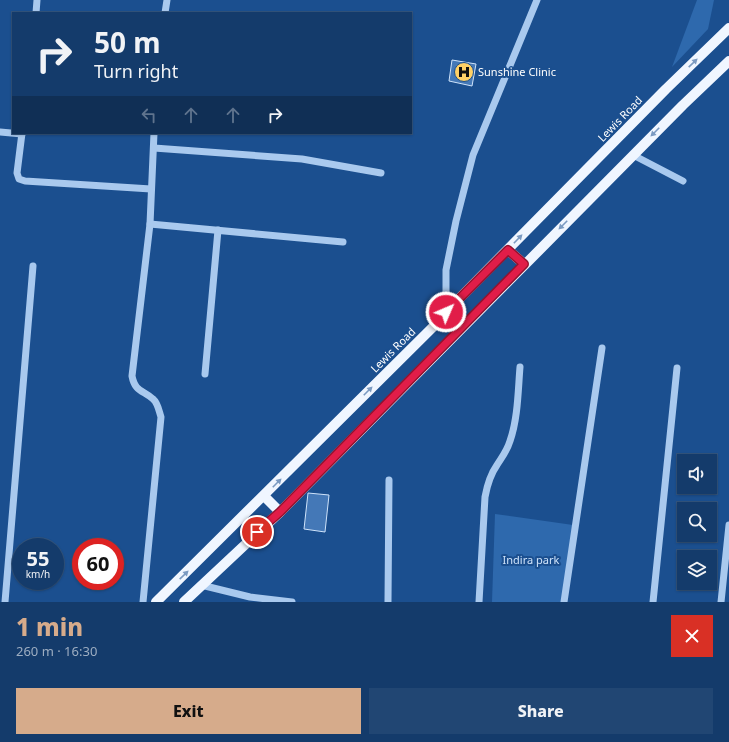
<!DOCTYPE html>
<meta charset="utf-8">
<style>
:root{--surface:#143b6b;--page:#214673;--text:#f1f3f6;--muted:#9dadc1;--line:#33557e;--accent:#d6ab8b}
body{margin:0;font-family:"Noto Sans",sans-serif;background:var(--page);color:var(--text);height:100vh;display:flex;flex-direction:column;font-size:15px;white-space:nowrap}
*{box-sizing:border-box;margin:0}
p{font-size:13px;color:var(--muted)}
.icon{flex:none;width:22px;height:22px;fill:none;stroke:currentColor;stroke-width:2;stroke-linecap:round;stroke-linejoin:round}
.map{position:relative;height:602px;overflow:hidden}
.details{display:flex;flex-direction:column;background:var(--surface);flex:1}
.details>*{flex:none}
.top-card{position:absolute;left:12px;top:12px;width:400px;height:122px;border-radius:0px;box-shadow:0 1px 3px #0004,0 0 0 1px var(--line);background:#143b6b;color:var(--text);overflow:hidden}
.controls{position:absolute;left:677px;top:454px;display:grid;gap:8px}
.controls a{display:grid;place-items:center;width:40px;height:40px;border-radius:0px;background:var(--surface);box-shadow:0 1px 3px #0004,0 0 0 1px var(--line);font-size:20px}
.speed{position:absolute;left:12px;top:538px;display:flex;gap:8px;font-size:20px;font-weight:700;text-align:center}
.speed>*{display:grid;place-content:center;width:52px;height:52px;border-radius:50%;background:var(--surface);box-shadow:0 1px 3px #0004,0 0 0 1px var(--line);line-height:1}
.speed small{font-size:10px;font-weight:400}
.speed .limit{border:6px solid #d22;background:#fff;color:#111}
.pin{position:absolute;display:grid;place-items:center;width:34px;height:34px;color:#fff;margin:-17px;border:2px solid #fff;border-radius:50%;box-shadow:0 1px 4px #0007}
.me{position:absolute;width:44px;margin:-22px;rotate:45deg;stroke-linejoin:round;filter:drop-shadow(0 0 3px #0008)}
.turn{display:flex;align-items:center;gap:14px;height:84px;padding:0 16px;font-size:18px}
.turn .icon{width:52px;height:52px;stroke-width:2.5}
.turn b{display:block;font-size:28px;line-height:34px}
.lanes{display:flex;align-items:center;height:38px;padding:0 16px;background:#0003;justify-content:center;gap:20px;direction:ltr}
.lanes .off{opacity:.35}
.round{display:grid;place-items:center;flex:none;width:42px;height:42px;border-radius:0px;background:var(--page)}
.headline{display:flex;align-items:center;justify-content:space-between;height:68px;padding:0 16px}
h1{font-size:24px;font-weight:800;line-height:30px;color:var(--accent)}
.button{display:flex;gap:8px;margin-top:auto;padding:8px 16px}
.button a{flex:1;height:46px;border-radius:0px;background:var(--accent);color:#111;font-size:16px;font-weight:800;line-height:46px;text-align:center}
.button a+a{background:var(--page);color:var(--text)}
.map>svg:first-child{display:block}
.green{fill:#2e69ad}
.building{fill:#4478b7;stroke:#cfe3fa}
.lines{fill:none;stroke-linecap:round;stroke-linejoin:round}
.minor{stroke:#a9c9ee;stroke-width:7}
.major{stroke:#f0f6ff;stroke-width:10}
.oneway{fill:#7b9ac1}
.route-casing{stroke:#92132f;stroke-width:10}
.route{stroke:#e11d48;stroke-width:7}
.labels{text-anchor:middle;stroke-width:4;stroke-linejoin:round;paint-order:stroke}
.poi-label{font-size:11px;fill:#fff;stroke:#1b4f8f;text-anchor:start}
.street-label{font-size:11px;fill:#fff;stroke:#1b4f8f}
.park-label{font-size:11px;fill:#cfe3fa;stroke:#1b4f8f}
</style>
<div class="map">
<svg width="729" height="602" viewBox="0 0 729 602">
<rect width="100%" height="100%" fill="#1b4f8f"/>
<!-- green -->
<g class="green">
<path d="M697,0H714L708,29L672,67Z"/>
<path d="M495,514L573,525L564,602H492Z"/>
</g>
<!-- building -->
<g class="building">
<path d="M452,60L476,64L472,86L449,81Z"/>
<path d="M308,493L329,495L325,532L304,529Z"/>
</g>
<g class="lines">
<!-- minor -->
<g class="minor">
<path d="M36,13L37,0"/>
<path d="M165,13L167,0"/>
<path d="M0,132L22,134"/>
<path d="M22,133L17,173L19,179L25,181L151,189"/>
<path d="M154,148L302,159L381,173"/>
<path d="M633,155L683,181"/>
<path d="M150,224L343,242"/>
<path d="M446,312V270L456,221L473,155L537,0"/>
<path d="M205,374L218,230"/>
<path d="M201,585L250,597L292,602"/>
<path d="M5,602L33,266"/>
<path d="M143,602L161,417C159,411 158,403 153,399C143,390 135,392 132,376L150,224L154,133"/>
<path d="M388,602L389,480"/>
<path d="M479,602L485,497C487,486 490,475 497,465C502,457 507,451 510,441C518,418 518,391 520,367"/>
<path d="M564,602L602,348"/>
<path d="M653,602L677,368"/>
<path d="M721,602L729,525"/>
</g>
<!-- major -->
<g class="major">
<path d="M508,250L524,264"/>
<path d="M264,496L280,512"/>
<path d="M156,602L435,325L446,312L666,89L729,28"/>
<path d="M184,602L280,512L683,105L729,61"/>
</g>
</g>
<!-- one-way arrows -->
<defs><path id="oneway-solid" d="M-6-.8H1V-3.2L6.5 0L1 3.2V.8H-6Z"/></defs>
<g class="oneway">
<use href="#oneway-solid" transform="translate(693 63) rotate(-44)"/>
<use href="#oneway-solid" transform="translate(655 132) rotate(135)"/>
<use href="#oneway-solid" transform="translate(563 225) rotate(135)"/>
<use href="#oneway-solid" transform="translate(518 239) rotate(-46)"/>
<use href="#oneway-solid" transform="translate(368 391) rotate(-45)"/>
<use href="#oneway-solid" transform="translate(277 483) rotate(-45)"/>
<use href="#oneway-solid" transform="translate(184 575) rotate(-44)"/>
</g>
<g class="lines">
<!-- route casing -->
<g class="route-casing">
<path id="route" d="M257,532L280,512L524,264L508,250L446,312"/>
</g>
<!-- route -->
<use href="#route" class="route"/>
</g>
<!-- icons -->
<defs>
<g id="hospital-disc" transform="scale(1)"><circle r="9.5" fill="#ffd166" stroke="#1b4f8f"/><path d="M-5-5h3v3.5h4V-5h3V5h-3V1.5h-4V5h-3Z" fill="#111"/></g>
</defs>
<g fill-rule="evenodd">
<use href="#hospital-disc" x="464" y="72"/>
</g>
<g class="labels">
<!-- poi labels -->
<g class="poi-label">
<text x="478" y="76">Sunshine Clinic</text>
</g>
<!-- street labels -->
<g class="street-label">
<text transform="translate(620 119) rotate(-46)" y="4">Lewis Road</text>
<text transform="translate(393 350) rotate(-45)" y="4">Lewis Road</text>
</g>
<!-- park labels -->
<g class="park-label">
<text x="531" y="564">Indira park</text>
</g>
</g>
</svg>
<div class="controls">
<a><svg class="icon" aria-label="sound" viewBox="0 0 24 24"><path d="M4 9h4l5-4v14l-5-4H4zM17 9q2 3 0 6"/></svg></a>
<a><svg class="icon" aria-label="search" viewBox="0 0 24 24"><circle cx="10" cy="10" r="6"/><path d="M15 15l6 6"/></svg></a>
<a><svg class="icon" aria-label="layers" viewBox="0 0 24 24"><path d="M12 4l9 5-9 5-9-5zM3 14l9 5 9-5"/></svg></a>
</div>
<div class="speed"><div>55<small>km/h</small></div><div class="limit">60</div></div>
<div class="pin" style="left:257px;top:532px;background:#d93025"><svg class="icon" aria-label="arrive" viewBox="0 0 24 24"><path d="M6 21V4h12l-3 4 3 4H6"/></svg></div>
<svg class="me" style="left:446px;top:312px" viewBox="-20 -20 40 40"><circle r="17" fill="#e11d48" stroke="#fff" stroke-width="3"/><path d="M0-11L8 9 0 5-8 9z" fill="#fff"/></svg>
<div class="top-card">
<div class="turn"><svg class="icon" aria-label="right" viewBox="0 0 24 24"><path d="M7 20v-9h11M14 6l5 5-5 5"/></svg><div><b>50 m</b>Turn right</div></div>
<div class="lanes"><svg class="icon off" aria-label="left" viewBox="0 0 24 24"><path d="M17 20v-9H6M10 6l-5 5 5 5"/></svg><svg class="icon off" aria-label="ahead" viewBox="0 0 24 24"><path d="M12 20V5M6 11l6-6 6 6"/></svg><svg class="icon off" aria-label="ahead" viewBox="0 0 24 24"><path d="M12 20V5M6 11l6-6 6 6"/></svg><svg class="icon" aria-label="right" viewBox="0 0 24 24"><path d="M7 20v-9h11M14 6l5 5-5 5"/></svg></div>
</div>
</div>
<section class="details">
<div class="headline"><div><h1>1 min</h1><p>260 m · 16:30</p></div><a class="round" style="background:#d93025;color:#fff"><svg class="icon" aria-label="close" viewBox="0 0 24 24"><path d="M6 6l12 12M18 6L6 18"/></svg></a></div>
<div class="button"><a>Exit</a><a>Share</a></div>
</section>
